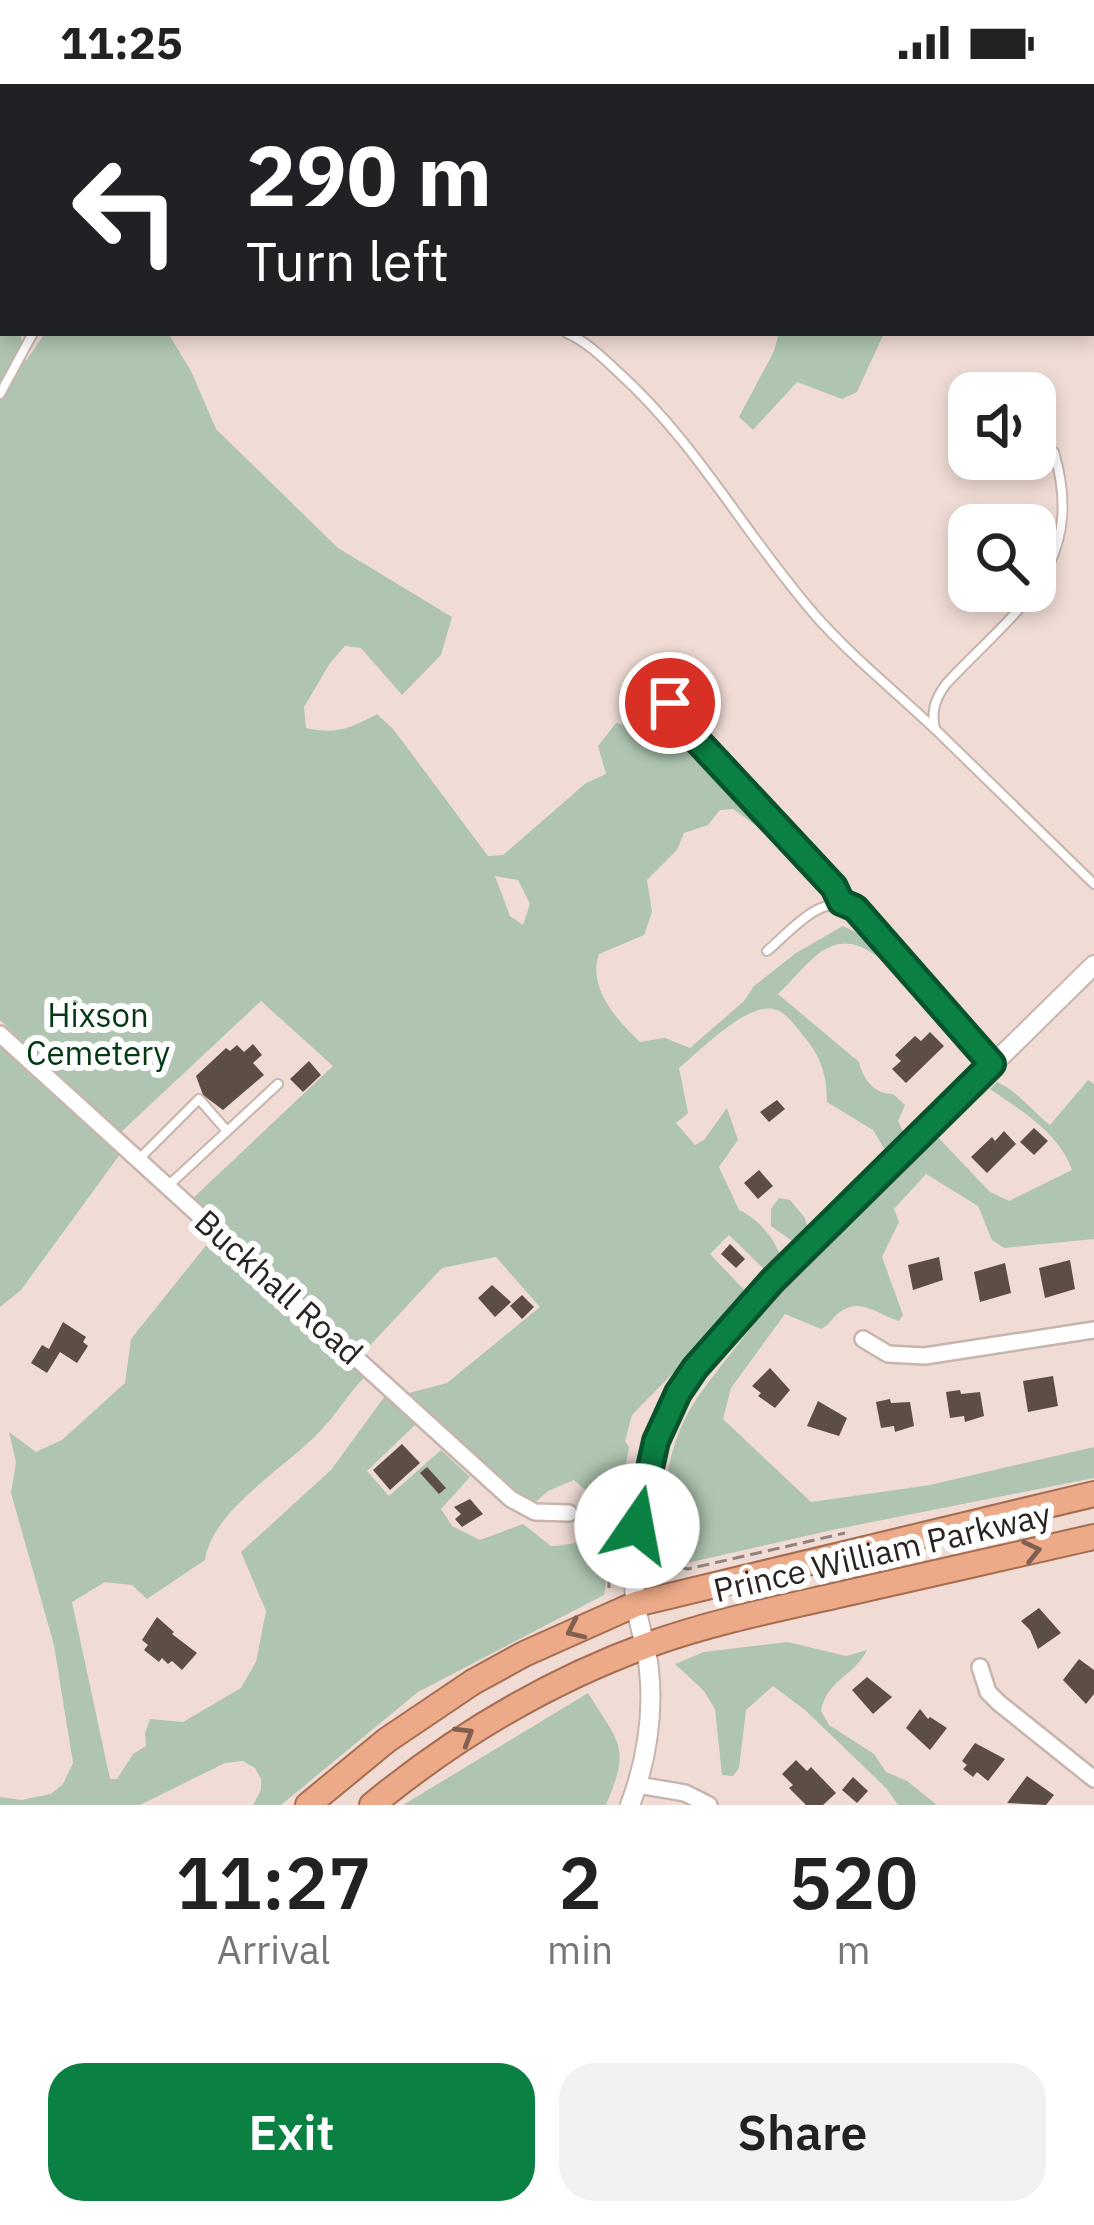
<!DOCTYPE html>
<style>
:root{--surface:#fff;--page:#f2f2f2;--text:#222;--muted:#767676;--accent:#0b8043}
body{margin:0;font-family:"IBM Plex Sans",sans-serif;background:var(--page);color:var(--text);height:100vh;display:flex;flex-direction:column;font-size:45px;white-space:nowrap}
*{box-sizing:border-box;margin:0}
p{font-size:39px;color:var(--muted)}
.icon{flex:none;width:66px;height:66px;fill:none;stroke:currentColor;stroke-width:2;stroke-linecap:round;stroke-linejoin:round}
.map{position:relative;height:1721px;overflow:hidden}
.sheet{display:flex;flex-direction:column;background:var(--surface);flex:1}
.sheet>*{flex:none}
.top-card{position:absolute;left:0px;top:0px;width:1095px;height:252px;box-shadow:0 6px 18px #0003;background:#202124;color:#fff;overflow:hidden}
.tools{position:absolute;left:948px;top:288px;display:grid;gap:24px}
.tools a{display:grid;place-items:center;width:108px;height:108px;border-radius:24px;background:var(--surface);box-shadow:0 6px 18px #0003;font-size:60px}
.pin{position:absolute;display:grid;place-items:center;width:102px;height:102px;color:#fff;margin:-51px;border:6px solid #fff;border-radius:50%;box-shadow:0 3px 12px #0007}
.me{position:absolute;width:132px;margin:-66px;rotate:12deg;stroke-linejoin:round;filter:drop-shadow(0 0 9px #0008)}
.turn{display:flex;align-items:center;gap:42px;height:252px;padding:0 48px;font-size:54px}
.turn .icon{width:156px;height:156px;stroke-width:2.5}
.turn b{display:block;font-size:84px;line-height:102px}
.eta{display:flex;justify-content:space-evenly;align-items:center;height:204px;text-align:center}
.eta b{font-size:72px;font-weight:600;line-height:84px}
.action{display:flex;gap:24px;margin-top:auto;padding:24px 48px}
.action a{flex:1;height:138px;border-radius:36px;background:var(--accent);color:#fff;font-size:48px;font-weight:600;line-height:138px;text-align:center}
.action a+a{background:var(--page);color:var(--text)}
.status{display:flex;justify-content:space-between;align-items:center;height:84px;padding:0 60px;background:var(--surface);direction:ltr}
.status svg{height:33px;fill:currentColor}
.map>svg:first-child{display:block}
.green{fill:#afc5b1;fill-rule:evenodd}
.building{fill:#5d4d47}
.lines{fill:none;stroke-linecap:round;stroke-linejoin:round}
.service-casing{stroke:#c7b4ad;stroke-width:12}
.minor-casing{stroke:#c7b4ad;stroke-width:20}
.tertiary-casing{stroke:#c7b4ad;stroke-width:22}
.trunk-casing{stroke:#a56d51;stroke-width:28}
.path{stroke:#90837d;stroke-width:3;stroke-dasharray:12 6;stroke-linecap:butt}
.service{stroke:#fff;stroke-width:8}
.minor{stroke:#fff;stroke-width:15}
.tertiary{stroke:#fff;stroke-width:18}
.trunk{stroke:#ecaa88;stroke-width:24}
.oneway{stroke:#81604f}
.route-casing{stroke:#07532c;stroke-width:30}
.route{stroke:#0b8043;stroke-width:21}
.labels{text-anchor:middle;stroke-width:12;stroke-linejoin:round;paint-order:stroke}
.park-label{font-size:33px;fill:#033914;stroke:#fff}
.street-label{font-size:33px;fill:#2a2320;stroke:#fff}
</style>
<div class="status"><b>11:25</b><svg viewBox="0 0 49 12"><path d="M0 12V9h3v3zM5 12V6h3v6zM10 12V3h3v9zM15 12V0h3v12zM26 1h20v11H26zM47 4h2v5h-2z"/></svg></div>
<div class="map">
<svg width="1094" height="1721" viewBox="0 0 1094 1721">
<rect width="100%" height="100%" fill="#f0dcd5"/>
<!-- green -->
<g class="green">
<path d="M0,212L3,249H20L26,277L45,249H168L191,287L216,345L338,464L452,533L441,571L402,611L361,564L345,562L330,579L304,623L306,644C335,651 351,644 377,630L394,646L488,772L503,771L586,699L606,690L598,662L616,639L634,643L667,667L686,658L781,755L769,751L733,725L720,726L708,741L684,749L677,766L647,796L652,828L644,851L599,870C587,904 617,936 640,958L665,954L690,964L744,917L754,902L796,869L843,842L867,854L927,916C892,894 863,836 818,870C804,881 791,898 778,910L859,978C863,994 873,1010 893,1010L905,1021L898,1037L905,1051L887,1069L873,1046L827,1018C827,989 820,971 801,949C794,940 785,927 773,925C746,919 700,967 679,984L688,1029L676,1039L695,1061L704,1056L727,1024L738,1056L719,1083L739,1126C758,1134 777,1157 782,1177L769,1190L729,1151L710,1170L749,1211L632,1331L625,1357L629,1363L604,1511L418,1608L281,1721H253L261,1706V1695L255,1684L243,1677L225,1679L140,1721H0V1713L21,1716L51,1710L63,1700L73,1679L54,1561L11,1409L16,1378L9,1348L36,1368L62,1356L125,1299L131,1255L212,1154L365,1293C349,1308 339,1327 323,1344C288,1383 213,1424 205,1476L147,1515L132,1501L105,1498L72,1518L110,1695H117L133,1670L146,1662L145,1649L150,1635L183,1638L241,1604L256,1578L266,1527L241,1468L331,1386L385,1312L416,1340L367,1387L389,1412L441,1366L470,1393L441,1425L452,1442L480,1456L523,1440L551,1462C576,1461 587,1457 601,1437L597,1417L574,1396L548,1407L537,1417L515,1409L409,1309L447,1299L540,1223L496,1173L442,1184L364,1268L192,1115L333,982L261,917L120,1049L0,936ZM495,792L518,796L530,820L523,841L510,832Z"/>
<path d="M779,249H884L857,308L842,315L797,298L753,346L739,333L774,267Z"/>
<path d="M0,961L121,1069L21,1206L0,1223Z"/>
<path d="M1088,996L1094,1000V1155L1004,1164L992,1156L978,1122L926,1090L894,1125L899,1138L882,1173L903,1231L899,1237C880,1232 862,1214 843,1226C832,1232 832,1240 821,1245L785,1230L731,1304L723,1335L811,1418L930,1401L1094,1363V1394L832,1446L678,1481L654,1454C664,1417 667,1370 684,1337C696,1312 715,1290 732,1268C792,1189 863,1118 933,1048L990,1108L1009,1117L1072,1086C1059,1049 1022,1027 990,1005L997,998C1016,1006 1033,1028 1050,1041Z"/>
<path d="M779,1114L790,1116L805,1134L808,1146L795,1159L771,1142V1125Z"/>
<path d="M788,1558L846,1572L867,1566C855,1591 826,1597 821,1627L829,1641L874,1670L886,1688L907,1697L937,1721H898L886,1704L805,1626L773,1602L746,1626L739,1684L733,1692L722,1691L715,1625L704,1607L675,1580L704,1568Z"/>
<path d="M588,1609C620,1661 631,1662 606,1721H403Z"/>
</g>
<!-- building -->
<g class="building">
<path d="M930,948L944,962L906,999L892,985L901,977L895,971L915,952L921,957Z"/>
<path d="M253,960L262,971L253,979L264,991L223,1026L203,1011L196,992L226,964L230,967L237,961L244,968Z"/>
<path d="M309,977L321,991L303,1008L290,995Z"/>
<path d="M777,1016L785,1025L769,1038L760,1028Z"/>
<path d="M1034,1044L1048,1057L1034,1071L1020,1058Z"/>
<path d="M1004,1047L1016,1060L987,1089L971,1073L992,1053L995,1057Z"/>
<path d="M759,1086L773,1102L758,1115L744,1099Z"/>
<path d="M730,1160L745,1175L736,1184L721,1170Z"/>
<path d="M939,1173L943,1196L913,1206L908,1181Z"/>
<path d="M1070,1176L1075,1205L1045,1214L1039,1184Z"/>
<path d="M1005,1179L1011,1209L980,1218L974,1188Z"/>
<path d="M492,1201L511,1218L495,1233L478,1214Z"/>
<path d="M522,1211L534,1223L522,1235L510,1222Z"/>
<path d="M63,1238L86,1253L83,1258L88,1262L77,1279L60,1268L47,1289L31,1279L42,1261L49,1265Z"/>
<path d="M770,1284L790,1306L775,1324L758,1312L761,1309L752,1302Z"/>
<path d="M1053,1292L1058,1322L1028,1328L1023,1297Z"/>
<path d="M960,1306L961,1310L980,1308L984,1332L965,1338L964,1332L950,1334L946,1308Z"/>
<path d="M890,1315L891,1319L910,1318L914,1342L895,1348L894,1342L881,1344L876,1318Z"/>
<path d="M818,1317L847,1334L839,1352L807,1342Z"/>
<path d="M402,1360L420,1379L390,1406L373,1386Z"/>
<path d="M427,1383L446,1404L439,1410L420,1389Z"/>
<path d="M470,1415L483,1430L462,1443L455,1435L461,1430L454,1423Z"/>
<path d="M1039,1524L1061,1549L1038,1565L1030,1546L1021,1537Z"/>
<path d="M157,1533L174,1548L172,1550L197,1569L182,1586L172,1577L168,1580L162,1574L159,1578L144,1566L148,1561L142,1556Z"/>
<path d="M1079,1575L1094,1586V1610L1086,1620L1063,1596Z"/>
<path d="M867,1593L892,1613L873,1630L852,1606Z"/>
<path d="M920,1625L928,1635L930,1633L947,1644L930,1666L906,1644Z"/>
<path d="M975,1659L1005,1675L988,1697L977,1688L973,1693L963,1685L967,1681L962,1677Z"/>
<path d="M796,1676L807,1687L811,1683L836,1709L823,1721H806L789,1704L793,1701L782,1690Z"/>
<path d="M1027,1692L1054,1711L1046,1721L1007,1719Z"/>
<path d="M853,1693L868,1707L857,1719L842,1706Z"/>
</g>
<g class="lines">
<!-- service casing -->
<g class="service-casing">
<g id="service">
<path d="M567,249C587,258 602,273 618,288C696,358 746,452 815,531C851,572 895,607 935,645"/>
<path d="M0,310L33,249"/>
<path d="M1054,368C1088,483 1015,526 946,600C935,615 931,627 935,645L1094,800"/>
<path d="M670,619L695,654L834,803L840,817"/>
<path d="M767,867C791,847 822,807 855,824L991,979"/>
<path d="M138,1076L199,1015L227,1047"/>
<path d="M169,1101L278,1000"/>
</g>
</g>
<!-- minor casing -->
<g class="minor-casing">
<g id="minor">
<path d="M0,950L511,1415L535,1428L569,1429"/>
<path d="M863,1255L888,1270L925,1272L1094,1246"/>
<path d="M980,1583L988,1608L999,1619L1094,1695"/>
<path d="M638,1701L685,1709L709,1721"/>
</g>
</g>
<!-- tertiary casing -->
<g class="tertiary-casing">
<path id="tertiary" d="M630,1721C646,1679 654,1631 649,1586C647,1561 637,1538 635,1514C629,1447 643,1367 677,1309C703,1268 739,1232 772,1197L1094,881"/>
</g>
<!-- trunk casing -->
<g class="trunk-casing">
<g id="trunk">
<path d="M308,1721L387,1656L473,1598L524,1570L636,1520L1094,1410"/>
<path d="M372,1721C455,1653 547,1598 648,1561C709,1539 772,1526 834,1512C921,1492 1007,1473 1094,1453"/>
</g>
</g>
<!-- path -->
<g class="path">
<path d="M654,1464L665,1479"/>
<path d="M609,1492V1509"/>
<path d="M648,1492L666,1480L688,1485L845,1449"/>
</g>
<!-- service -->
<use href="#service" class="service"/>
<!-- minor -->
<use href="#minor" class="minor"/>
<!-- tertiary -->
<use href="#tertiary" class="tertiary"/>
<!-- trunk -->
<use href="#trunk" class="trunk"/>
</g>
<!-- one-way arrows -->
<defs><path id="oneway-chevron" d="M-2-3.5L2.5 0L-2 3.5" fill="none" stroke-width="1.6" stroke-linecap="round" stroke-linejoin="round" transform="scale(3)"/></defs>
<g class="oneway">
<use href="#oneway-chevron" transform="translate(1032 1467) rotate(-13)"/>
<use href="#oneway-chevron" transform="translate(575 1546) rotate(155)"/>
<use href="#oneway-chevron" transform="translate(465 1651) rotate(-31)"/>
</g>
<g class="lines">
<!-- route casing -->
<g class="route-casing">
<path id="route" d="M637,1442L656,1357L678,1309L695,1284L772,1197L992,980L855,824L841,818L834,803L695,654L670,619"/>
</g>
<!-- route -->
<use href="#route" class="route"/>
</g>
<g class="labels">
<!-- park labels -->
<g class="park-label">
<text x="98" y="943">Hixson<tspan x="98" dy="38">Cemetery</tspan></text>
</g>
<!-- street labels -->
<g class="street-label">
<text transform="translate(279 1203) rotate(42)" y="12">Buckhall Road</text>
<text transform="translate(882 1468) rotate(-13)" y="12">Prince William Parkway</text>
</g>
</g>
</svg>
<div class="tools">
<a><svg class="icon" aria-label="sound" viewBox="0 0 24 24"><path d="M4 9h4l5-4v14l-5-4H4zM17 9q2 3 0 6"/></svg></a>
<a><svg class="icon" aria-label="search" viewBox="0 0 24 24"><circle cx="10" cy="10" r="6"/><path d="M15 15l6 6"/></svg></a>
</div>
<div class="pin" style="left:670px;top:619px;background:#d93025"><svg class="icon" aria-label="arrive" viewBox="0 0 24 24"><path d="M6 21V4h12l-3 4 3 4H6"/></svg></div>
<svg class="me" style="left:637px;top:1442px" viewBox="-20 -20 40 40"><circle r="19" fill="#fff"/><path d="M0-13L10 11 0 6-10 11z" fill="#0b8043"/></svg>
<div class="top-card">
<div class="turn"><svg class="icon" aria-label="left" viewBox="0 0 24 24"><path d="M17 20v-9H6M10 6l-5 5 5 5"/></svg><div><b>290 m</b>Turn left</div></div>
</div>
</div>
<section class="sheet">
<div class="eta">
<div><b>11:27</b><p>Arrival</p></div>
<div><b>2</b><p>min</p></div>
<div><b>520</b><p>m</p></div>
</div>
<div class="action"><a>Exit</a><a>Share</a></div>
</section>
